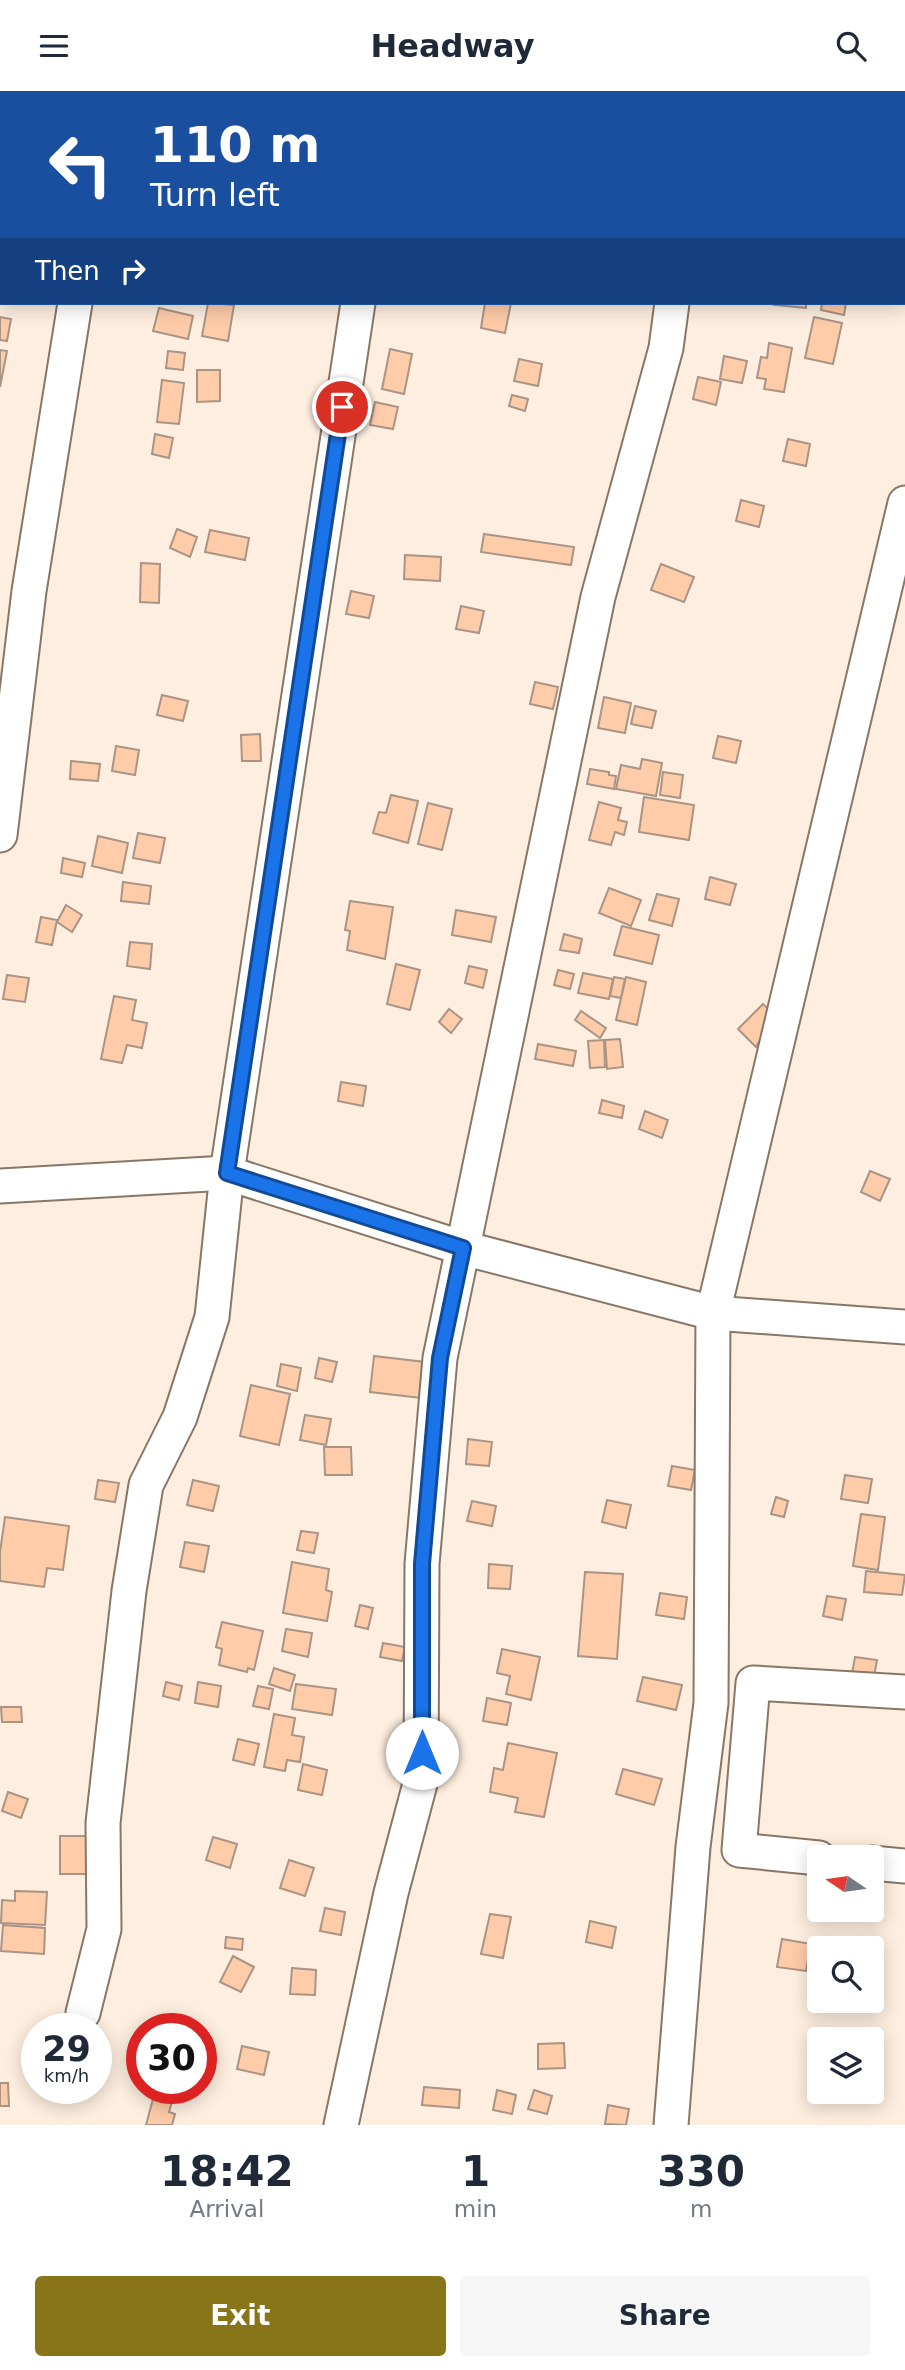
<!DOCTYPE html>
<style>
:root{--surface:#fff;--page:#f6f6f7;--text:#1f2937;--muted:#747a83;--accent:#887519}
body{margin:0;font-family:"DejaVu Sans",sans-serif;background:var(--page);color:var(--text);height:100vh;display:flex;flex-direction:column;font-size:26px;white-space:nowrap}
*{box-sizing:border-box;margin:0}
p{font-size:23px;color:var(--muted)}
.icon{flex:none;width:38px;height:38px;fill:none;stroke:currentColor;stroke-width:2;stroke-linecap:round;stroke-linejoin:round}
.map{position:relative;height:2034px;overflow:hidden}
.details{display:flex;flex-direction:column;background:var(--surface);flex:1}
.details>*{flex:none}
.hud{position:absolute;left:0px;top:0px;width:906px;height:214px;box-shadow:0 4px 18px #0003;background:#1a4fa0;color:#fff;overflow:hidden}
.needle{width:46px;rotate:283deg}
.fabs{position:absolute;left:807px;top:1754px;display:grid;gap:14px}
.fabs a{display:grid;place-items:center;width:77px;height:77px;border-radius:7px;background:var(--surface);box-shadow:0 4px 18px #0003;font-size:35px}
.speed{position:absolute;left:21px;top:1922px;display:flex;gap:14px;font-size:35px;font-weight:700;text-align:center}
.speed>*{display:grid;place-content:center;width:91px;height:91px;border-radius:50%;background:var(--surface);box-shadow:0 4px 18px #0003;line-height:1}
.speed small{font-size:18px;font-weight:400}
.speed .limit{border:10px solid #d22;background:#fff;color:#111}
.pin{position:absolute;display:grid;place-items:center;width:60px;height:60px;color:#fff;margin:-30px;border:4px solid #fff;border-radius:50%;box-shadow:0 2px 7px #0007}
.me{position:absolute;width:77px;margin:-38px;rotate:0deg;stroke-linejoin:round;filter:drop-shadow(0 0 5px #0008)}
.turn{display:flex;align-items:center;gap:24px;height:147px;padding:0 35px;font-size:32px}
.turn .icon{width:91px;height:91px;stroke-width:2.5}
.turn b{display:block;font-size:49px;line-height:60px}
.then{display:flex;align-items:center;height:66px;padding:0 35px;background:#0003;gap:14px;font-size:26px}
.eta{display:flex;justify-content:space-evenly;align-items:center;height:119px;text-align:center}
.eta b{font-size:42px;font-weight:600;line-height:49px}
.action{display:flex;gap:14px;margin-top:auto;padding:14px 35px}
.action a{flex:1;height:80px;border-radius:7px;background:var(--accent);color:#fff;font-size:28px;font-weight:600;line-height:80px;text-align:center}
.action a+a{background:var(--page);color:var(--text)}
header{display:flex;justify-content:space-between;align-items:center;height:91px;padding:0 35px;background:var(--surface);font-size:32px;font-weight:600}
.map>svg:first-child{display:block}
.building{fill:#ffcca9;stroke:#a99486;stroke-width:2}
.lines{fill:none;stroke-linecap:round;stroke-linejoin:round}
.street-casing{stroke:#876;stroke-width:37}
.street{stroke:#fff;stroke-width:33}
.route-casing{stroke:#114b97;stroke-width:18}
.route{stroke:#1a73e8;stroke-width:12}
</style>
<header><svg class="icon" aria-label="menu" viewBox="0 0 24 24"><path d="M4 6h16M4 12h16M4 18h16"/></svg>Headway<svg class="icon" aria-label="search" viewBox="0 0 24 24"><circle cx="10" cy="10" r="6"/><path d="M15 15l6 6"/></svg></header>
<div class="map">
<svg width="905" height="2034" viewBox="0 0 905 2034">
<rect width="100%" height="100%" fill="#fdeedf"/>
<!-- building -->
<g class="building">
<path d="M412,0H440L412,2Z"/>
<path d="M789,0H826L789,2Z"/>
<path d="M208,212L234,214L228,250L202,245Z"/>
<path d="M485,212H511L505,242L481,237Z"/>
<path d="M775,212H806V217L774,214Z"/>
<path d="M822,212H846L844,224L821,219Z"/>
<path d="M159,217L193,225L188,248L153,240Z"/>
<path d="M0,226L11,228L7,250L0,249Z"/>
<path d="M814,226L842,232L833,273L805,267Z"/>
<path d="M769,252L792,257L784,301L764,298L766,288L757,287L761,266L767,267Z"/>
<path d="M390,258L412,263L404,303L382,298Z"/>
<path d="M0,259L7,260L0,296Z"/>
<path d="M168,260L185,262L183,279L166,277Z"/>
<path d="M724,265L747,270L742,292L720,288Z"/>
<path d="M519,268L542,273L538,295L514,290Z"/>
<path d="M197,279H220V310L197,311Z"/>
<path d="M698,286L721,291L716,314L693,308Z"/>
<path d="M162,289L184,292L179,333L157,331Z"/>
<path d="M512,304L528,308L525,320L509,315Z"/>
<path d="M375,311L398,316L393,338L370,334Z"/>
<path d="M155,343L173,347L169,367L152,363Z"/>
<path d="M788,348L810,353L806,375L783,370Z"/>
<path d="M741,409L764,415L759,436L736,430Z"/>
<path d="M177,438L197,446L190,466L170,457Z"/>
<path d="M210,439L249,447L245,469L205,461Z"/>
<path d="M484,443L574,456L571,474L481,461Z"/>
<path d="M405,464L441,466L440,490L404,488Z"/>
<path d="M141,472L160,473L159,512L140,511Z"/>
<path d="M661,473L694,486L684,511L651,499Z"/>
<path d="M351,500L374,505L369,527L346,523Z"/>
<path d="M461,515L484,520L479,542L456,538Z"/>
<path d="M535,591L558,596L553,618L530,613Z"/>
<path d="M162,604L188,610L183,630L157,624Z"/>
<path d="M604,606L631,612L625,642L598,637Z"/>
<path d="M635,615L656,620L652,637L631,633Z"/>
<path d="M260,643L261,670H242L241,644Z"/>
<path d="M718,645L741,650L736,672L713,667Z"/>
<path d="M116,655L139,659L135,684L112,680Z"/>
<path d="M642,668L662,672L656,705L616,698L621,674L640,678Z"/>
<path d="M71,670L100,673L98,690L70,688Z"/>
<path d="M590,678L609,681V684L616,685L614,698L587,693Z"/>
<path d="M663,681L683,684L680,707L660,704Z"/>
<path d="M391,704L418,710L408,752L373,742L379,721L386,722Z"/>
<path d="M644,706L694,714L689,749L639,741Z"/>
<path d="M599,711L621,717L618,729L627,731L624,744L615,741L611,754L589,749Z"/>
<path d="M428,712L452,718L442,759L418,753Z"/>
<path d="M138,742L165,747L160,772L133,767Z"/>
<path d="M98,745L128,752L122,782L92,775Z"/>
<path d="M63,767L85,772L82,786L61,782Z"/>
<path d="M710,786L736,793L730,814L705,808Z"/>
<path d="M123,791L151,795L149,813L121,810Z"/>
<path d="M609,797L641,809L631,835L599,822Z"/>
<path d="M657,803L679,808L672,835L649,829Z"/>
<path d="M350,810L393,816L385,868L347,859L350,840L345,839Z"/>
<path d="M66,814L82,824L72,841L57,831Z"/>
<path d="M456,819L496,826L491,851L452,844Z"/>
<path d="M41,826L57,829L52,854L36,851Z"/>
<path d="M622,835L659,844L652,873L614,864Z"/>
<path d="M564,843L582,848L579,862L560,859Z"/>
<path d="M130,851L152,853L150,878L127,875Z"/>
<path d="M396,873L420,879L410,919L387,913Z"/>
<path d="M469,875L487,879L483,897L465,892Z"/>
<path d="M558,879L574,883L570,898L554,894Z"/>
<path d="M583,882L613,888L609,908L578,902Z"/>
<path d="M7,884L29,887L25,911L3,908Z"/>
<path d="M614,886L625,888L621,907L610,905Z"/>
<path d="M626,886L646,891L637,934L616,929Z"/>
<path d="M114,905L136,909L132,929L147,932L142,957L127,954L122,972L101,968Z"/>
<path d="M763,913L774,924L756,956L738,938Z"/>
<path d="M449,918L462,928L451,942L439,931Z"/>
<path d="M581,920L606,937L600,947L575,929Z"/>
<path d="M620,948L623,976L607,978L605,949Z"/>
<path d="M604,949L605,976L590,977L588,950Z"/>
<path d="M538,953L576,960L573,975L535,968Z"/>
<path d="M341,991L366,995L363,1015L338,1010Z"/>
<path d="M602,1009L624,1015L622,1027L599,1022Z"/>
<path d="M645,1020L668,1029L662,1047L639,1038Z"/>
<path d="M870,1080L890,1088L880,1110L861,1101Z"/>
<path d="M374,1265L425,1271L421,1307L370,1301Z"/>
<path d="M319,1267L337,1271L332,1291L315,1287Z"/>
<path d="M281,1273L301,1277L297,1300L277,1295Z"/>
<path d="M251,1294L290,1303L279,1354L240,1345Z"/>
<path d="M305,1324L331,1328L326,1354L300,1349Z"/>
<path d="M468,1348L492,1351L489,1375L466,1373Z"/>
<path d="M324,1356H351L352,1384H325Z"/>
<path d="M672,1375L695,1379L691,1399L668,1395Z"/>
<path d="M845,1384L872,1388L868,1412L841,1408Z"/>
<path d="M98,1389L119,1392L115,1411L95,1408Z"/>
<path d="M193,1389L219,1395L213,1420L187,1414Z"/>
<path d="M776,1406L788,1410L784,1426L771,1423Z"/>
<path d="M607,1409L631,1414L626,1437L602,1431Z"/>
<path d="M472,1410L496,1415L492,1435L467,1430Z"/>
<path d="M861,1423L885,1426L878,1479L853,1475Z"/>
<path d="M5,1426L69,1435L63,1479L47,1477L44,1496L0,1490V1461Z"/>
<path d="M301,1440L318,1442L314,1462L297,1459Z"/>
<path d="M185,1451L209,1455L204,1481L180,1476Z"/>
<path d="M292,1471L329,1478L326,1499L332,1501L327,1530L283,1522Z"/>
<path d="M489,1473L512,1475L510,1498L488,1497Z"/>
<path d="M866,1480L905,1484L902,1504L864,1501Z"/>
<path d="M585,1481L623,1483L617,1568L578,1565Z"/>
<path d="M660,1502L687,1506L684,1528L656,1524Z"/>
<path d="M827,1505L846,1508L842,1529L823,1525Z"/>
<path d="M360,1514L373,1517L368,1538L355,1535Z"/>
<path d="M222,1531L263,1540L254,1579L248,1577L247,1581L219,1574L222,1558L216,1556Z"/>
<path d="M286,1538L312,1542L308,1566L282,1560Z"/>
<path d="M383,1552L405,1556L402,1570L380,1566Z"/>
<path d="M502,1558L540,1566L531,1609L506,1603L510,1585L497,1582Z"/>
<path d="M855,1566L877,1569L873,1591L851,1588Z"/>
<path d="M274,1577L295,1584L290,1600L269,1593Z"/>
<path d="M643,1586L682,1594L676,1619L637,1610Z"/>
<path d="M166,1591L182,1595L179,1609L163,1605Z"/>
<path d="M198,1591L221,1595L218,1616L195,1612Z"/>
<path d="M296,1593L336,1598L332,1624L292,1618Z"/>
<path d="M258,1595L273,1598L269,1618L253,1615Z"/>
<path d="M487,1607L511,1612L507,1634L483,1630Z"/>
<path d="M1,1616H21L22,1631H2Z"/>
<path d="M274,1623L295,1627L292,1644L304,1646L300,1671L287,1669L285,1680L264,1676Z"/>
<path d="M238,1648L259,1653L254,1674L233,1669Z"/>
<path d="M508,1652L557,1662L544,1726L515,1721L518,1707L490,1701L494,1677L503,1679Z"/>
<path d="M303,1673L327,1679L322,1704L298,1699Z"/>
<path d="M623,1678L662,1688L654,1714L616,1703Z"/>
<path d="M8,1701L28,1708L21,1727L2,1720Z"/>
<rect x="60" y="1745" width="29" height="38"/>
<path d="M213,1746L237,1753L230,1777L206,1769Z"/>
<path d="M289,1769L314,1777L305,1805L280,1797Z"/>
<path d="M15,1800L47,1801L45,1834L1,1832L2,1809L15,1810Z"/>
<path d="M325,1817L345,1821L341,1844L320,1840Z"/>
<path d="M490,1823L511,1826L503,1867L481,1863Z"/>
<path d="M590,1830L616,1836L612,1857L586,1851Z"/>
<path d="M3,1834L45,1837L44,1863L1,1860Z"/>
<path d="M226,1846L243,1848L242,1859L225,1857Z"/>
<path d="M782,1848L811,1853L806,1880L777,1876Z"/>
<path d="M233,1865L254,1876L241,1901L220,1891Z"/>
<path d="M292,1877L316,1879L315,1904L290,1903Z"/>
<path d="M564,1952L565,1977L538,1978V1953Z"/>
<path d="M242,1955L269,1961L264,1984L237,1978Z"/>
<path d="M0,1992H8L9,2015H0Z"/>
<path d="M424,1996L460,1999L459,2017L422,2014Z"/>
<path d="M156,1997H183L179,2008L173,2007L169,2021L175,2023L172,2034H146Z"/>
<path d="M497,1999L516,2004L512,2023L493,2019Z"/>
<path d="M534,1999L552,2005L547,2023L528,2018Z"/>
<path d="M608,2014L629,2018L626,2034L605,2033Z"/>
</g>
<g class="lines">
<!-- street casing -->
<g class="street-casing">
<g id="street">
<path d="M191,0L206,2"/>
<path d="M108,2V0"/>
<path d="M391,2L392,0"/>
<path d="M703,2V0"/>
<path d="M0,744L29,500L75,212"/>
<path d="M0,1095L227,1082L463,1157L713,1222L905,1236"/>
<path d="M819,1767L739,1759L753,1592L905,1601"/>
<path d="M872,1772L905,1775"/>
<path d="M83,1922L104,1838L103,1732L129,1500L146,1394L180,1326L212,1226L227,1082L358,212"/>
<path d="M341,2034L391,1802L421,1689L422,1473L440,1267L598,506L666,257L672,212"/>
<path d="M671,2034L693,1756L711,1612L713,1222L905,412"/>
</g>
</g>
<!-- street -->
<use href="#street" class="street"/>
</g>
<g class="lines">
<!-- route casing -->
<g class="route-casing">
<path id="route" d="M342,316L227,1082L463,1157L440,1267L422,1473V1662"/>
</g>
<!-- route -->
<use href="#route" class="route"/>
</g>
</svg>
<div class="fabs">
<a><svg class="needle" viewBox="-14 -14 28 28"><path d="M0-13l5 13h-10z" fill="#e53935"/><path d="M0 13l5-13h-10z" fill="#747a83"/></svg></a>
<a><svg class="icon" aria-label="search" viewBox="0 0 24 24"><circle cx="10" cy="10" r="6"/><path d="M15 15l6 6"/></svg></a>
<a><svg class="icon" aria-label="layers" viewBox="0 0 24 24"><path d="M12 4l9 5-9 5-9-5zM3 14l9 5 9-5"/></svg></a>
</div>
<div class="speed"><div>29<small>km/h</small></div><div class="limit">30</div></div>
<div class="pin" style="left:342px;top:316px;background:#d93025"><svg class="icon" aria-label="arrive" viewBox="0 0 24 24"><path d="M6 21V4h12l-3 4 3 4H6"/></svg></div>
<svg class="me" style="left:422px;top:1662px" viewBox="-20 -20 40 40"><circle r="19" fill="#fff"/><path d="M0-13L10 11 0 6-10 11z" fill="#1a73e8"/></svg>
<div class="hud">
<div class="turn"><svg class="icon" aria-label="left" viewBox="0 0 24 24"><path d="M17 20v-9H6M10 6l-5 5 5 5"/></svg><div><b>110 m</b>Turn left</div></div>
<div class="then">Then<svg class="icon" aria-label="right" viewBox="0 0 24 24"><path d="M7 20v-9h11M14 6l5 5-5 5"/></svg></div>
</div>
</div>
<section class="details">
<div class="eta">
<div><b>18:42</b><p>Arrival</p></div>
<div><b>1</b><p>min</p></div>
<div><b>330</b><p>m</p></div>
</div>
<div class="action"><a>Exit</a><a>Share</a></div>
</section>
